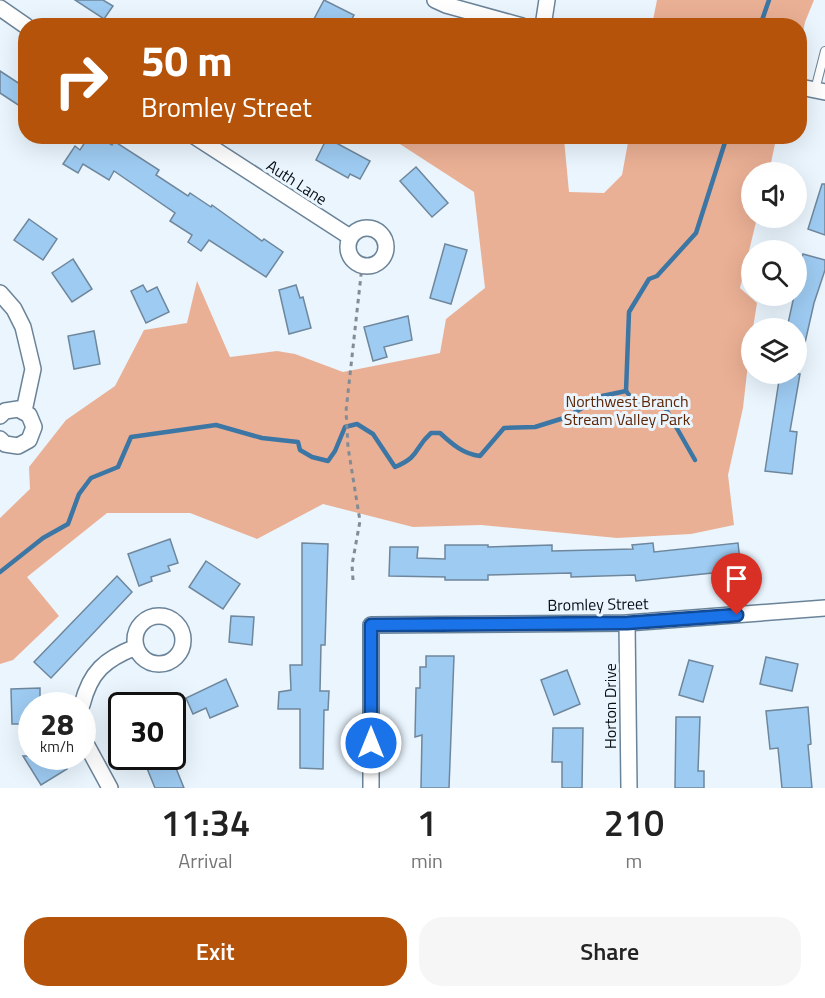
<!DOCTYPE html>
<style>
:root{--surface:#fff;--page:#f6f6f6;--text:#222;--muted:#767676;--accent:#b45309}
body{margin:0;font-family:"Titillium Web",sans-serif;background:var(--page);color:var(--text);height:100vh;display:flex;flex-direction:column;font-size:22px;white-space:nowrap}
*{box-sizing:border-box;margin:0}
p{font-size:20px;color:var(--muted)}
.icon{flex:none;width:33px;height:33px;fill:none;stroke:currentColor;stroke-width:2;stroke-linecap:round;stroke-linejoin:round}
.map{position:relative;height:788px;overflow:hidden}
.drawer{display:flex;flex-direction:column;background:var(--surface);flex:1}
.drawer>*{flex:none}
.hud{position:absolute;left:18px;top:18px;width:789px;height:126px;border-radius:24px;box-shadow:0 6px 24px #0002;background:#b45309;color:#fff;overflow:hidden}
.tools{position:absolute;left:741px;top:162px;display:grid;gap:12px}
.tools a{display:grid;place-items:center;width:66px;height:66px;border-radius:50%;background:var(--surface);box-shadow:0 6px 24px #0002;font-size:30px}
.speed{position:absolute;left:18px;top:692px;display:flex;gap:12px;font-size:30px;font-weight:700;text-align:center}
.speed>*{display:grid;place-content:center;width:78px;height:78px;border-radius:50%;background:var(--surface);box-shadow:0 6px 24px #0002;line-height:1}
.speed small{font-size:15px;font-weight:400}
.speed .limit{border:3px solid #111;border-radius:9px;background:#fff;color:#111}
.pin{position:absolute;display:grid;place-items:center;width:51px;height:51px;color:#fff;margin:-62px -26px;border-radius:50% 50% 50% 0;rotate:-45deg;box-shadow:0 0 6px #0007}
.pin .icon{rotate:45deg}
.me{position:absolute;width:66px;margin:-33px;rotate:0deg;stroke-linejoin:round;filter:drop-shadow(0 0 4px #0008)}
.turn{display:flex;align-items:center;gap:21px;height:126px;padding:0 24px;font-size:27px}
.turn .icon{width:78px;height:78px;stroke-width:2.5}
.turn b{display:block;font-size:42px;line-height:51px}
.eta{display:flex;justify-content:space-evenly;align-items:center;height:102px;text-align:center}
.eta b{font-size:36px;font-weight:600;line-height:42px}
.action{display:flex;gap:12px;margin-top:auto;padding:12px 24px}
.action a{flex:1;height:69px;border-radius:24px;background:var(--accent);color:#fff;font-size:24px;font-weight:600;line-height:69px;text-align:center}
.action a+a{background:var(--page);color:var(--text)}
.map>svg:first-child{display:block}
.green{fill:#eab095}
.lines{fill:none;stroke-linecap:round;stroke-linejoin:round}
.stream{stroke:#3c76a4;stroke-width:4.5}
.building{fill:#9ecbf2;stroke:#6f879c;stroke-width:1.5}
.service-casing{stroke:#6b8398;stroke-width:10}
.minor-casing{stroke:#6b8398;stroke-width:18}
.path{stroke:#838c95;stroke-width:3;stroke-dasharray:4.5 4.5;stroke-linecap:butt}
.service{stroke:#fff;stroke-width:8}
.minor{stroke:#fff;stroke-width:15}
.route-casing{stroke:#114b97;stroke-width:15}
.route{stroke:#1a73e8;stroke-width:10}
.labels{text-anchor:middle;stroke-width:6;stroke-linejoin:round;paint-order:stroke}
.street-label{font-size:16px;fill:#050c14;stroke:#eaf5fe}
.park-label{font-size:16px;fill:#5d2606;stroke:#eaf5fe}
</style>
<div class="map">
<svg width="825" height="788" viewBox="0 0 825 788">
<rect width="100%" height="100%" fill="#eaf5fe"/>
<!-- green -->
<g class="green">
<path d="M657,0H814L805,22L800,47V26L652,25Z"/>
<path d="M389,137H558L564,139L569,192L604,193L622,175L629,137H781L775,144L769,172H752V218H757L740,288L757,303L753,328H752L743,408L728,475L734,525L691,534L617,538L481,525L413,527L323,504L257,539L190,513H107L27,577L59,616L13,660L0,664V518L30,489L29,467L66,420L115,386L144,330L187,323L197,281L230,357L277,351L295,354L343,372L440,353L446,319L485,288L474,192Z"/>
</g>
<g class="lines">
<!-- stream -->
<g class="stream">
<path d="M760,26L769,0"/>
<path d="M626,391L638,407L646,397L663,404L695,460"/>
<path d="M0,572L43,538L68,524L79,494L91,478L118,467L131,437L216,425L262,438L298,442L300,450L312,457L328,461L335,451L345,427L357,424L373,434L395,467C421,456 413,449 431,433H440C452,444 463,454 480,456L504,428L535,427L567,417L602,396L626,391L629,312L649,279L657,276L696,233L727,136"/>
</g>
</g>
<!-- building -->
<g class="building">
<path d="M75,0H103L113,6L104,19Z"/>
<path d="M324,0L354,15L348,26H326L314,19Z"/>
<path d="M0,71L26,88V110L0,93Z"/>
<path d="M89,136H97L112,145L114,141L159,170L156,175L188,196L190,193L211,207L212,205L262,241L264,239L283,252L266,277L209,240L201,251L188,242L192,235L170,221L175,213L114,171L109,180L83,164L78,173L63,164L75,146L80,150Z"/>
<path d="M327,138L370,161L360,179L350,174L348,178L316,160Z"/>
<path d="M416,167L448,203L432,217L400,181Z"/>
<path d="M822,184H825V235L808,229Z"/>
<path d="M29,219L57,239L43,260L14,240Z"/>
<path d="M445,244L467,250L451,304L430,298Z"/>
<path d="M803,254L825,260V270L814,303L802,356H796V328H787L794,296H796V277Z"/>
<path d="M73,259L92,289L72,302L52,273Z"/>
<path d="M143,285L147,292L157,287L169,312L146,323L131,291Z"/>
<path d="M296,285L300,298L303,297L311,328L289,334L279,290Z"/>
<path d="M408,316L412,340L384,347L387,357L373,361L364,327Z"/>
<path d="M94,331L100,364L74,369L68,336Z"/>
<path d="M780,374H800L790,431L797,432L792,474L765,471Z"/>
<path d="M170,539L178,563L168,566L170,571L151,577L152,581L139,586L128,554Z"/>
<path d="M302,543L328,544L325,645H321L320,691H329L328,710H324L323,769L300,768V709H278L279,692L291,690L290,665H302Z"/>
<path d="M653,543L654,552L738,543L741,570L636,581L635,575L571,577V573L488,575V580H445V577L389,576L390,547H418L417,558L445,559V545H488V547L552,545V551L633,549L632,545Z"/>
<path d="M206,561L240,584L223,609L189,587Z"/>
<path d="M117,576L132,592L51,678L34,662Z"/>
<path d="M231,616L254,617L252,645L229,642Z"/>
<path d="M426,656H454L449,788H421L422,735L415,737L416,688H420V667H426Z"/>
<path d="M766,657L798,664L792,691L760,684Z"/>
<path d="M689,660L713,666L703,702L679,695Z"/>
<path d="M567,670L580,704L554,715L541,680Z"/>
<path d="M226,679L238,706L210,718L206,708L193,714L186,698Z"/>
<path d="M40,688V705H32V724H12L11,689Z"/>
<path d="M808,707L811,744L808,745L812,788H782L778,748L770,749L766,711Z"/>
<path d="M676,717H700L698,771H704V788H675Z"/>
<path d="M553,728H583L582,788H562V762H552Z"/>
<path d="M23,756H59L67,769L41,785Z"/>
<path d="M142,756H171L184,788H155Z"/>
</g>
<g class="lines">
<!-- service casing -->
<g class="service-casing">
<path id="service" d="M815,90L825,51"/>
</g>
<!-- minor casing -->
<g class="minor-casing">
<g id="minor">
<path d="M435,0L446,5L522,26"/>
<path d="M0,8L26,26"/>
<path d="M543,26L547,0"/>
<path d="M800,87L825,92"/>
<path d="M194,136L350,237"/>
<circle cx="367" cy="247" r="19"/>
<path d="M0,293L14,309L23,327L33,369L24,411"/>
<path d="M0,416L5,411L18,409L29,415L34,427L29,440L18,446L5,444L0,439"/>
<circle cx="159" cy="640" r="24"/>
<path d="M627,623L629,788"/>
<path d="M82,705C90,672 105,659 136,647"/>
<path d="M82,732L85,742L110,788"/>
<path d="M371,788V625L627,623L825,608"/>
</g>
</g>
<!-- path -->
<path class="path" d="M353,580L352,565L360,521L348,447L346,411L362,266"/>
<!-- service -->
<use href="#service" class="service"/>
<!-- minor -->
<use href="#minor" class="minor"/>
</g>
<g class="lines">
<!-- route casing -->
<g class="route-casing">
<path id="route" d="M371,743V625L627,623L737,615"/>
</g>
<!-- route -->
<use href="#route" class="route"/>
</g>
<g class="labels">
<!-- street labels -->
<g class="street-label">
<text transform="translate(297 182) rotate(33)" y="6">Auth Lane</text>
<text transform="translate(598 604) rotate(-1)" y="6">Bromley Street</text>
<text transform="translate(610 706) rotate(-90)" y="6">Horton Drive</text>
</g>
<!-- park labels -->
<g class="park-label">
<text x="627" y="407">Northwest Branch<tspan x="627" dy="18">Stream Valley Park</tspan></text>
</g>
</g>
</svg>
<div class="tools">
<a><svg class="icon" aria-label="sound" viewBox="0 0 24 24"><path d="M4 9h4l5-4v14l-5-4H4zM17 9q2 3 0 6"/></svg></a>
<a><svg class="icon" aria-label="search" viewBox="0 0 24 24"><circle cx="10" cy="10" r="6"/><path d="M15 15l6 6"/></svg></a>
<a><svg class="icon" aria-label="layers" viewBox="0 0 24 24"><path d="M12 4l9 5-9 5-9-5zM3 14l9 5 9-5"/></svg></a>
</div>
<div class="speed"><div>28<small>km/h</small></div><div class="limit">30</div></div>
<div class="pin" style="left:737px;top:615px;background:#d93025"><svg class="icon" aria-label="arrive" viewBox="0 0 24 24"><path d="M6 21V4h12l-3 4 3 4H6"/></svg></div>
<svg class="me" style="left:371px;top:743px" viewBox="-20 -20 40 40"><circle r="17" fill="#1a73e8" stroke="#fff" stroke-width="3"/><path d="M0-11L8 9 0 5-8 9z" fill="#fff"/></svg>
<div class="hud">
<div class="turn"><svg class="icon" aria-label="right" viewBox="0 0 24 24"><path d="M7 20v-9h11M14 6l5 5-5 5"/></svg><div><b>50 m</b>Bromley Street</div></div>
</div>
</div>
<section class="drawer">
<div class="eta">
<div><b>11:34</b><p>Arrival</p></div>
<div><b>1</b><p>min</p></div>
<div><b>210</b><p>m</p></div>
</div>
<div class="action"><a>Exit</a><a>Share</a></div>
</section>
